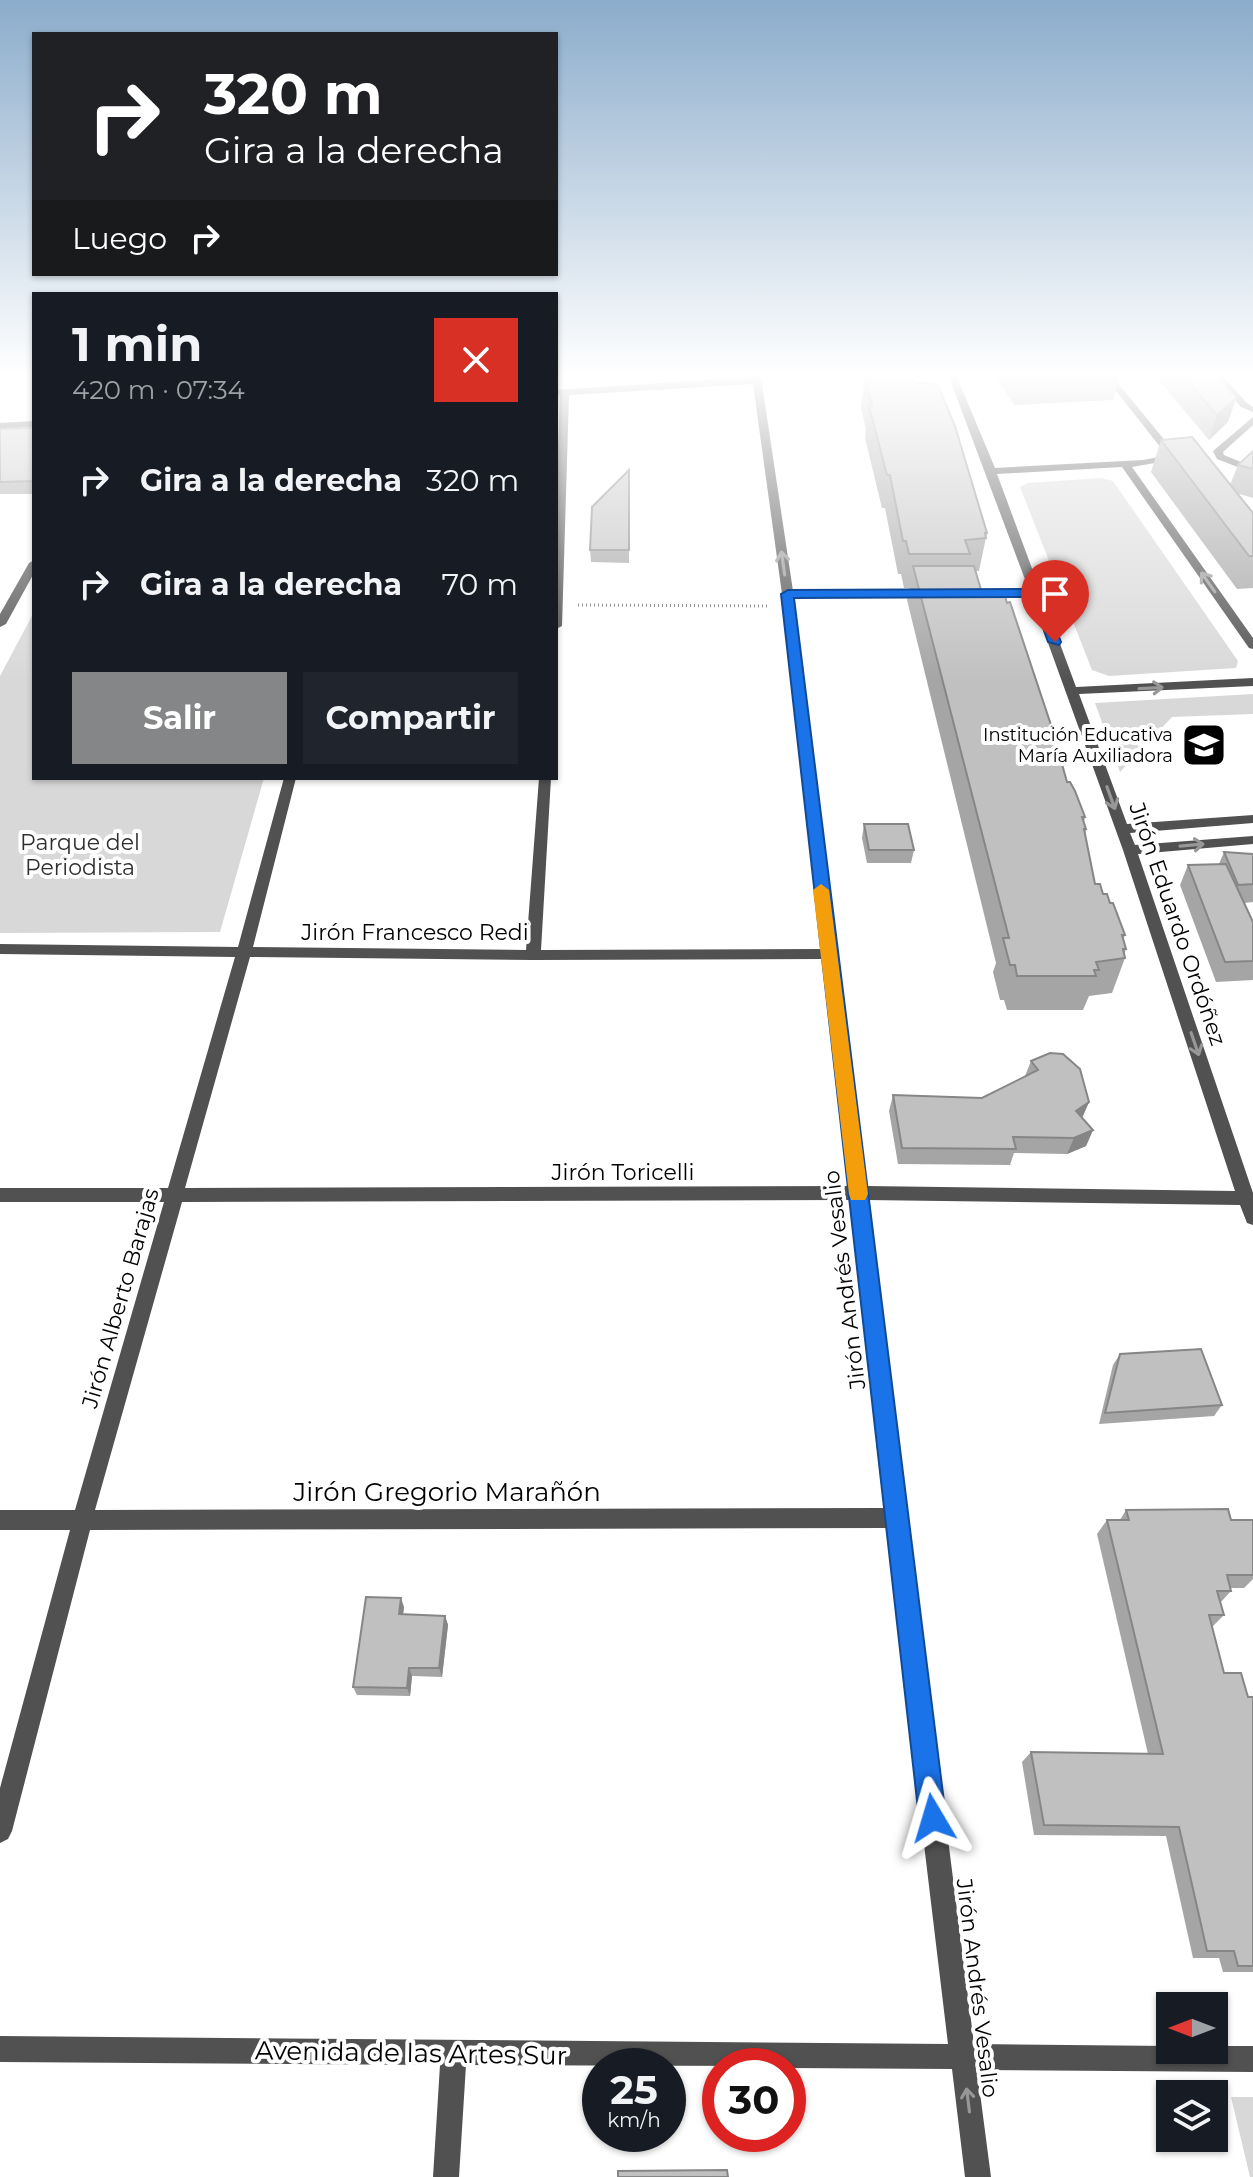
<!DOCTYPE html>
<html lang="es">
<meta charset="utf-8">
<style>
:root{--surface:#171b24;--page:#20242c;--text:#f1f3f6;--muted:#9ea1a6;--accent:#858687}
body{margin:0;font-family:Montserrat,sans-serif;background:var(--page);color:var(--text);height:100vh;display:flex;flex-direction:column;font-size:30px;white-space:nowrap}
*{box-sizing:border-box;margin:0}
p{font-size:26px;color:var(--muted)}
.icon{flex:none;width:44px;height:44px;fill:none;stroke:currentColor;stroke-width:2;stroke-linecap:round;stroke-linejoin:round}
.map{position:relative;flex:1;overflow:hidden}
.side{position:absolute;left:32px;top:292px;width:526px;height:488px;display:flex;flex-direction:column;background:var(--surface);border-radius:0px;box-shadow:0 2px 6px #0004}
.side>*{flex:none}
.hud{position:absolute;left:32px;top:32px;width:526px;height:244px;border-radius:0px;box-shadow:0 2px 6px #0004;background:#202124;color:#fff;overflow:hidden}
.needle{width:52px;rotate:270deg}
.buttons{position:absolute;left:1156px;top:1992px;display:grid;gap:16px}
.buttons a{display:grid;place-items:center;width:72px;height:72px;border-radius:0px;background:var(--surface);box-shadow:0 2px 6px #0004;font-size:40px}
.speed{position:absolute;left:582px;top:2048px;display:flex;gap:16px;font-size:40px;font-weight:700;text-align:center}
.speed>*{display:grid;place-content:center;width:104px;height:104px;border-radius:50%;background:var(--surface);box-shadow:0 2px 6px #0004;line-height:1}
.speed small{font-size:20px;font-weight:400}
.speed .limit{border:12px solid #d22;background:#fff;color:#111}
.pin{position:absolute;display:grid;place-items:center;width:68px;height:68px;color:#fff;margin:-82px -34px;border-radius:50% 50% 50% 0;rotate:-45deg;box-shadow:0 0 8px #0007}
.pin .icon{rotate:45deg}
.me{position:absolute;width:88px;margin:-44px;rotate:353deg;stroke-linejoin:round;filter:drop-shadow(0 0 6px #0008)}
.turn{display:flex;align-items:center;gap:28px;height:168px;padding:0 40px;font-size:36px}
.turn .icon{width:104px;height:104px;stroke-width:2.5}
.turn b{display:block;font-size:56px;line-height:68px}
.then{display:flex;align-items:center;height:76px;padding:0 40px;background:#0003;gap:16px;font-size:30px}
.round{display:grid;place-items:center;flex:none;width:84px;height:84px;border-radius:0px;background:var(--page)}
.summary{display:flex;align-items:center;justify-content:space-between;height:136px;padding:0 40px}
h1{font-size:48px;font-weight:700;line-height:60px}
.primary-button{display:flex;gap:16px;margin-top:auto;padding:16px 40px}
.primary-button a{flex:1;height:92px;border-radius:0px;background:var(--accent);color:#fff;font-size:32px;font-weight:700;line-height:92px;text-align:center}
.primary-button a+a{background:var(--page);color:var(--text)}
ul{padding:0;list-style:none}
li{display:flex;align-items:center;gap:24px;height:104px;padding:0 40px}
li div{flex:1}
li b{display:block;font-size:30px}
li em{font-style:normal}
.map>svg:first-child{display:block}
.green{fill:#d8d8d8}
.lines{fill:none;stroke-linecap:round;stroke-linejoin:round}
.path{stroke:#737373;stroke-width:3;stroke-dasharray:1 3;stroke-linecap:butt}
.lane{fill:#515151;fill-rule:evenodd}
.street{fill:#515151;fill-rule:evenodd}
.wall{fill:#a5a5a5}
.shaded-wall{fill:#868686}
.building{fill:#c0c0c0;stroke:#868686;stroke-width:2}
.oneway{stroke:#979797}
.route{fill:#1a73e8;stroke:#114b97;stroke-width:2}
.slow{fill:#f59e0b}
.labels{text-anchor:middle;stroke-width:8;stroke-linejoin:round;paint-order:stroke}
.far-poi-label{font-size:18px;fill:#000;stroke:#fff;text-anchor:end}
.park-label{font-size:22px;fill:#2f2f2f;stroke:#fff}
.street-label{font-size:22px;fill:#000;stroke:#fff}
.near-street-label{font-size:26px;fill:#000;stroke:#fff}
</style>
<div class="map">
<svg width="1253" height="2177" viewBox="0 0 1253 2177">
<rect width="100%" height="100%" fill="#fff"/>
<!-- green -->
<g class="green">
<path d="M1101,478L1113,481L1238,661L1236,668L1109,676L1092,670L1020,487L1028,483Z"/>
<path d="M34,612V778H264L220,932L0,933V676Z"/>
<path d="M1253,694V714L1172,717L1120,772L1095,703Z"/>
<path d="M1231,2097H1253V2177H1250Z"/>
</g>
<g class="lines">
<!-- path -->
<path class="path" d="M578,605L768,606"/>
<!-- lane -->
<path class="lane" d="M1218,377H1227L1225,379L1247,403L1253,407V412L1241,407L1218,381Z"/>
<!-- street -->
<g class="street">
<path d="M753,377H761L793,591L930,590L936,593L930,596L794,597L865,1186L1235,1191L1123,850L1031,596H961L955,593L961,590H1029L949,377H957L995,468L1143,460L1159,457L1161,448L1105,377H1113L1171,448L1166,461L1132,467L1253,638V649L1249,648L1122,467L997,474L1076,687L1253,678V686L1079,694L1127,824L1253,815V823L1130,833L1135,845L1253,836V844L1138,854L1253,1193V1225L1247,1223L1240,1205L867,1200L974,2044L1170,2046V2050H1214V2046H1253V2072L977,2070L991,2177H965L952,2069L788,2068V2066L466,2065L459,2177H433L440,2065L0,2062V2036L948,2044L886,1528L90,1530L12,1831L8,1839L0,1843V1788L70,1530H0V1510H75L164,1202H0V1188H168L235,957L0,954V944L238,947L284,778H296L253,947L526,950L539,778H551L541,950L822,949L782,594L753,384L569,395L562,626L556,629V495L560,395L556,396V390ZM250,957L533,960L823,959L848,1186L185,1188ZM850,1200L884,1508L95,1510L182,1202Z"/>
<path d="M1253,417V425L1223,452L1224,455L1253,467V473L1217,459L1213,451Z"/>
<path d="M34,421V427L0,429V423Z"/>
<path d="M34,560V573L6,624L0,627V614L29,563Z"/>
</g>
</g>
<!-- wall -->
<g class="wall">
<path d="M865,377L915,383L987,533L980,566L979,571H975L982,593L1007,603L1067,782L1085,817L1084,822L1086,829L1085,835L1095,884L1110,903L1125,935L1123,940L1126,949L1124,955L1125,958L1112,993L1089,996L1083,1010H1007L1004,1000H1000L993,972L996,963L907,600L909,588H904L901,574H898L885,508H882L865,438L866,429L861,407Z"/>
<path d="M996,377H1119L1113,400L1014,405Z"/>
<path d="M1156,377H1218L1236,398L1228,422L1209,440Z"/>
<path d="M34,428V494H0V429Z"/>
<path d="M1161,440L1230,485L1238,465L1253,451V498L1236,493L1253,513V588L1237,589L1151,472Z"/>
<path d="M629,470V563L591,562L590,550Z"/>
<path d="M864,824L914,850L911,863H867L862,838Z"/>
<path d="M1224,852L1253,854V902L1244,903L1253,922V980L1216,982L1180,885L1188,865L1219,864Z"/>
<path d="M1031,1061L1089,1102L1082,1118L1093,1130L1086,1146L1067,1154L1014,1153L1010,1165L898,1164L889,1111L893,1095L982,1098L1025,1076Z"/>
<path d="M1120,1354L1222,1405L1214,1416L1099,1424L1113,1365Z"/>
<path d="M1126,1510L1231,1520H1253V1579L1244,1588H1230L1231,1591L1220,1603L1224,1615L1212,1627L1224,1673L1248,1697H1253V1972H1223L1219,1958H1193L1166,1836L1034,1835L1022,1762L1031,1752L1148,1754L1097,1534L1107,1520H1120Z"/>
<path d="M404,1607L403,1614L445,1616L448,1625L442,1677L412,1676L410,1696L357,1695L353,1687Z"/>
</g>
<!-- shaded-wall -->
<g class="shaded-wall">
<path d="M1236,398L1228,422L1209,440L1217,415Z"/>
<path d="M1089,1102L1082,1118L1076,1111Z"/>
<path d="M1093,1130L1086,1146L1067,1154L1074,1138Z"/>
<path d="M401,1598L404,1607L402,1623L399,1614Z"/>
<path d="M445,1616L448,1625L442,1677L439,1668Z"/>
<path d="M409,1668L412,1676L410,1696L407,1688Z"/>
</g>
<!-- building -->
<g class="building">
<path d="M865,377H914L915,383L935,384L939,388L955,426L987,533H985L986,538L965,540L970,554H909L906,541H903L890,475H887L869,406H872Z"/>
<path d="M1015,377H1119L1019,382Z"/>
<path d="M1184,377H1218L1236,398L1217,415Z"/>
<path d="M34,428V481L0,482V429Z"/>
<path d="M1192,437L1253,513V556H1249L1161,440Z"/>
<path d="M1253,451V469L1238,465Z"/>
<path d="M629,470V550H590L592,507Z"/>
<path d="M913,566H974L982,593L1005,596L1007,603L1010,602L1051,725L1067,782H1070L1075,791L1085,817H1082L1086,829H1084L1095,884H1100L1103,894H1107L1110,903H1113L1125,935H1122L1126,949H1123L1125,958L1096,962L1099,970H1094L1096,976H1017L1015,965H1010L1003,938H1009Z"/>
<path d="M864,824H908L914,850H869Z"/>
<path d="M1224,852L1253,854V884L1238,885Z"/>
<path d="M1226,864L1253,922V961L1225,962L1188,865Z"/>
<path d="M1050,1053L1063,1054L1080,1069L1089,1102L1076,1111L1093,1130L1074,1138L1013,1137L1016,1149L902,1148L893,1095L982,1098L1038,1070L1031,1061Z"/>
<path d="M1201,1349L1222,1405L1105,1413L1120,1354Z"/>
<path d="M1228,1509L1231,1520H1253V1575H1227L1231,1591H1217L1224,1615H1209L1224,1673H1241L1248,1697H1253V1966H1238L1234,1951H1207L1179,1827L1044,1825L1031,1752L1163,1754L1107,1520H1129L1126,1510Z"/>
<path d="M366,1597L401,1598L399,1614L445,1616L439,1668H409L407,1688L353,1687Z"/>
<path d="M727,2170L728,2177H618V2171Z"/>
</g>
<!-- one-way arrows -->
<defs><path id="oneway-shaft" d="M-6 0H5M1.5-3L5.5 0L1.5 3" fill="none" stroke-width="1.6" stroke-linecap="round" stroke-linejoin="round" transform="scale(2)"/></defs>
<g class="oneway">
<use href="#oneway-shaft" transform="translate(783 563) rotate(-98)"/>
<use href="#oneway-shaft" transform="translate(1208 582) rotate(-125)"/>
<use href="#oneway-shaft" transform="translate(1151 688) rotate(-3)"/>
<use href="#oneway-shaft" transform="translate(1111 798) rotate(70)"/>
<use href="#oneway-shaft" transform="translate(1192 845) rotate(-5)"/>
<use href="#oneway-shaft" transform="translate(1195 1044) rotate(71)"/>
<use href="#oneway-shaft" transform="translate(968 2100) rotate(-97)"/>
</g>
<!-- sky -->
<linearGradient id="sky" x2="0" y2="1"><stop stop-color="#8baccb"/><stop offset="0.55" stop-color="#fff"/><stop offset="1" stop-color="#fff" stop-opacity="0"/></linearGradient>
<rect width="1253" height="681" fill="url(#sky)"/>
<!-- route -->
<path class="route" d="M1037,589L1043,593L1061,642L1059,645L1048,642L1032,597L794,598L946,1818L942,1827L933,1831L923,1827L919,1818L781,594L788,590Z"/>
<!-- slow -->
<path class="slow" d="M821,884L829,890L868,1194L865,1200H851L849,1194L813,890Z"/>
<!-- icons -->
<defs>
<g id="school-square" transform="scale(2.3)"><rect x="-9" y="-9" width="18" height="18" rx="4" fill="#000" stroke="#fff"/><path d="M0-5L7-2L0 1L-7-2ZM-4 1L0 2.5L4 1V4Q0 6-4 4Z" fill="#fff"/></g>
</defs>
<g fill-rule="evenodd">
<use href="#school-square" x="1204" y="745"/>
</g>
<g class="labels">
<!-- far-poi labels -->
<g class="far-poi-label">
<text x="1173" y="741">Institución Educativa<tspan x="1173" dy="21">María Auxiliadora</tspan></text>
</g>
<!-- park labels -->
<g class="park-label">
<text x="80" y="850">Parque del<tspan x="80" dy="25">Periodista</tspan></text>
</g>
<!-- street labels -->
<g class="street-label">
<text transform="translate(1178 924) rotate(71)" y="8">Jirón Eduardo Ordóñez</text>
<text x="415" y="940">Jirón Francesco Redi</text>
<text x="623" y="1180">Jirón Toricelli</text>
<text transform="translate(844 1280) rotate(-97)" y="8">Jirón Andrés Vesalio</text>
<text transform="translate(120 1298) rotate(-74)" y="8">Jirón Alberto Barajas</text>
<text transform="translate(978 1988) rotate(83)" y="8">Jirón Andrés Vesalio</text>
</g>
<!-- near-street labels -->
<g class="near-street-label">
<text x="447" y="1501">Jirón Gregorio Marañón</text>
<text transform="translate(411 2053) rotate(1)" y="9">Avenida de las Artes Sur</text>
</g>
</g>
</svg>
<div class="buttons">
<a><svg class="needle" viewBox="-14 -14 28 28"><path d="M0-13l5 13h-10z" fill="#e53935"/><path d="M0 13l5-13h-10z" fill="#9ea1a6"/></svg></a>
<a><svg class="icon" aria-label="layers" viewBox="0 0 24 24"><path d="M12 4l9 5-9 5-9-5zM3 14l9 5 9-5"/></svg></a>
</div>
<div class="speed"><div>25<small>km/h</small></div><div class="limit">30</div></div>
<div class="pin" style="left:1055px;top:642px;background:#d93025"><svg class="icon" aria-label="arrive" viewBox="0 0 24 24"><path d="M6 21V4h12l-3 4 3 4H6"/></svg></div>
<svg class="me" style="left:933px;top:1818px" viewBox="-20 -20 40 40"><path d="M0-17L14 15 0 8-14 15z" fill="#1a73e8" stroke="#fff" stroke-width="4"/></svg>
<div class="hud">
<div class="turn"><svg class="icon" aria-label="right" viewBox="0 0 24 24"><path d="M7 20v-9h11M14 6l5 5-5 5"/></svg><div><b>320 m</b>Gira a la derecha</div></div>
<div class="then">Luego<svg class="icon" aria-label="right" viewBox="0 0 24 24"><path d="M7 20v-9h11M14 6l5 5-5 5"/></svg></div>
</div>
<section class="side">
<div class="summary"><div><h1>1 min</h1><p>420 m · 07:34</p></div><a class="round" style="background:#d93025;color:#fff"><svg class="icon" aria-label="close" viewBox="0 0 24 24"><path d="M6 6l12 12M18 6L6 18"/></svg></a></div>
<ul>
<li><svg class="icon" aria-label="right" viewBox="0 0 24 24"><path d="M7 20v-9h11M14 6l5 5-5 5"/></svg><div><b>Gira a la derecha</b></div><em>320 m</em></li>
<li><svg class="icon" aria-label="right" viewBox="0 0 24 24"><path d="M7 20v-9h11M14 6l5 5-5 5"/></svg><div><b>Gira a la derecha</b></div><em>70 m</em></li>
</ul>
<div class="primary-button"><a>Salir</a><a>Compartir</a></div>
</section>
</div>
